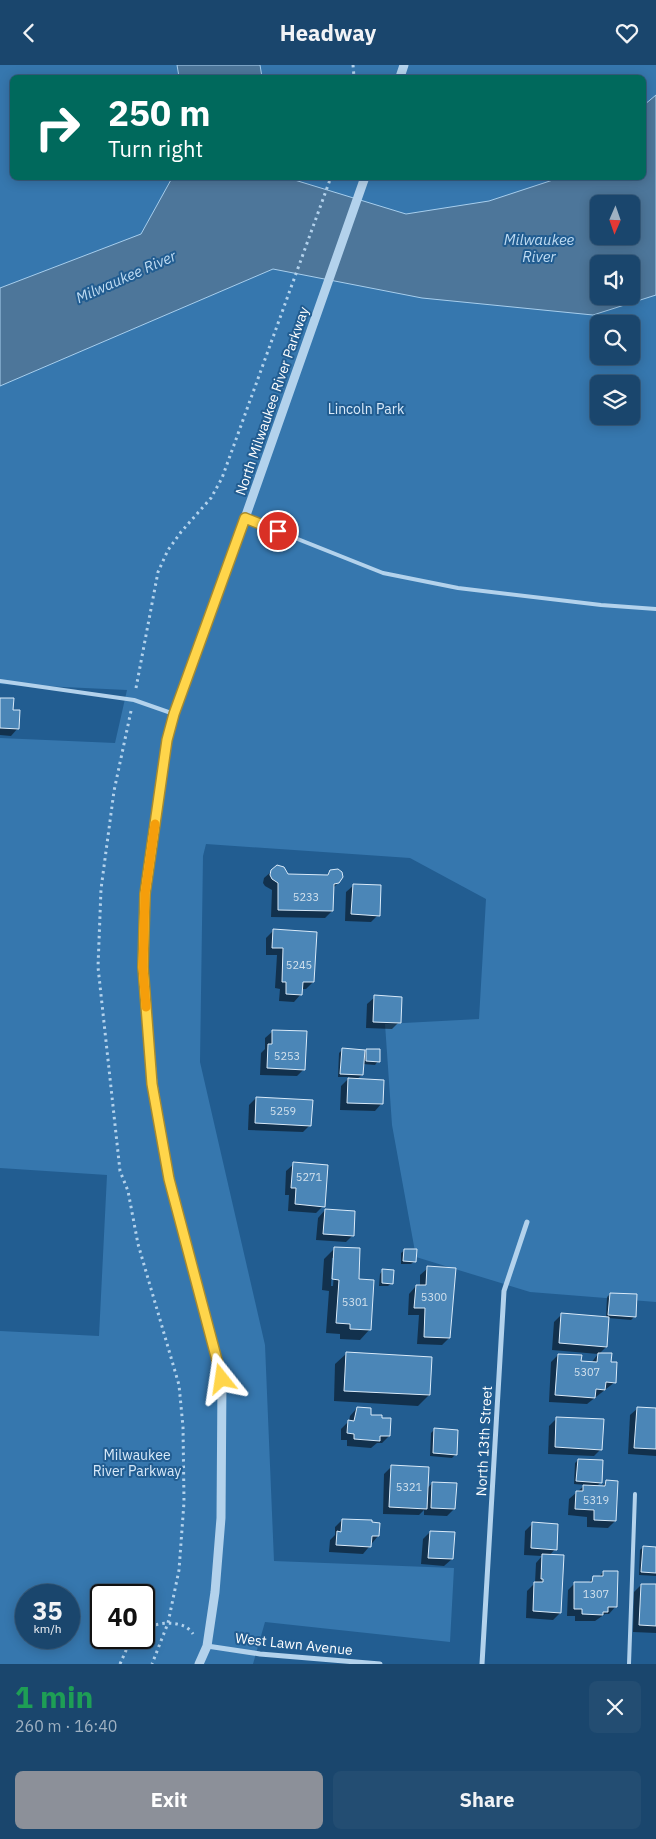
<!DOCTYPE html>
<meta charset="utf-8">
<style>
:root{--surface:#1a466d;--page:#234d72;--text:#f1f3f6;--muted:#9fb1c2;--line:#385e80;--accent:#8c9099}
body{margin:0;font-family:"IBM Plex Sans",sans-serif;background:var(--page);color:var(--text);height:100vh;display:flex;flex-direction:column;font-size:19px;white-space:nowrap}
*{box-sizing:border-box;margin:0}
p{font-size:16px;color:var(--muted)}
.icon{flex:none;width:28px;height:28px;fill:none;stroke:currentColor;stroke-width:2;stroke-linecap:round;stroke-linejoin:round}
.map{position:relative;height:1599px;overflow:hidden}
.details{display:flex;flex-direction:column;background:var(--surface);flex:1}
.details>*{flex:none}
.top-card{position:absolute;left:10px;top:10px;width:636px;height:105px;border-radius:8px;box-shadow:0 2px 12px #0003,0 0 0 1px var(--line);background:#00695c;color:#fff;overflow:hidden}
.needle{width:32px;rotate:182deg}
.tools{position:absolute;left:590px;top:130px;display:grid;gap:10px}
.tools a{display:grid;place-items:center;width:50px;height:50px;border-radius:8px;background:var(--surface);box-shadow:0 2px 12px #0003,0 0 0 1px var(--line);font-size:25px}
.speed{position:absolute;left:15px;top:1519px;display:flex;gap:10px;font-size:25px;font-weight:700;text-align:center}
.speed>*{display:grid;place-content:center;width:65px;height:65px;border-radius:50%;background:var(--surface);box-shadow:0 2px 12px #0003,0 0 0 1px var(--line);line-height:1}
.speed small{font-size:12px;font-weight:400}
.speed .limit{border:2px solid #111;border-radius:8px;background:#fff;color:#111}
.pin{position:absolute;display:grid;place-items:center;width:42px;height:42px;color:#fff;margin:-21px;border:2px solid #fff;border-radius:50%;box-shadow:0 1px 5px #0007}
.me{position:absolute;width:55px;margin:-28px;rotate:345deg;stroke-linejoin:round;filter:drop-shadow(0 0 4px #0008)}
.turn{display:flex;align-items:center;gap:18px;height:105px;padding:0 15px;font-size:22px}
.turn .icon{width:65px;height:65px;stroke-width:2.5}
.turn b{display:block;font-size:35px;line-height:42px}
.round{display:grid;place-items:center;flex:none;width:52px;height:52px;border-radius:8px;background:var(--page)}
.headline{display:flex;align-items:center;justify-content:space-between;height:85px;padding:0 15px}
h1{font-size:30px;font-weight:700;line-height:38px;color:#1e9e55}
.primary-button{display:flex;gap:10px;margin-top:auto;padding:10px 15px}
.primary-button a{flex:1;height:58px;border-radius:8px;background:var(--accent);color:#fff;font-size:20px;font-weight:700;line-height:58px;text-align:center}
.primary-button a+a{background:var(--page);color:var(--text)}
header{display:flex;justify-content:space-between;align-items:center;height:65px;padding:0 15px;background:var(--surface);font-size:22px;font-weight:700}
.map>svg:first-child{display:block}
.green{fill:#3677ae;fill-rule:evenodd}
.water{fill:#4d769a;stroke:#a7ceed;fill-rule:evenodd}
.shadow{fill:#0007;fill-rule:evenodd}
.building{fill:#4b86b7;stroke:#d9eaf9}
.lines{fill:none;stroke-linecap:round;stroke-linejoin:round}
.path{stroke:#b3d2ec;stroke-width:3;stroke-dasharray:2.5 4;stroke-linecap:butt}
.service{stroke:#b3d2ec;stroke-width:4}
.minor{stroke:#b3d2ec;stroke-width:5}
.tertiary{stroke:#b3d2ec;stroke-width:9}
.route-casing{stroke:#a68a30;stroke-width:12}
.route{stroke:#ffd54a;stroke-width:9}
.slow{stroke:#f59e0b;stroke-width:9}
.labels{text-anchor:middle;stroke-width:4;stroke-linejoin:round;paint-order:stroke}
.number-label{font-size:11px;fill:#d2e1ed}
.street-label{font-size:14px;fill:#fff;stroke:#225d91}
.park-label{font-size:14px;fill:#d9eaf9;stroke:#225d91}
.water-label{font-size:15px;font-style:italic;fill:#bfdcf3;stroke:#225d91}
</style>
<header><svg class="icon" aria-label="back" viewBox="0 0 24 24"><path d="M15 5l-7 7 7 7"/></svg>Headway<svg class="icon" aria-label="heart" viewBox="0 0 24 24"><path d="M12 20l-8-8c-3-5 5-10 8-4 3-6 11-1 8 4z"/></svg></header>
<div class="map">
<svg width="656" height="1599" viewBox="0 0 656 1599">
<rect width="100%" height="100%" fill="#225d91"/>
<!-- green -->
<path class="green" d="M0,0H656V1237L530,1227L416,1192L392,1060L385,959L479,954L486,834L410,793L206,779L203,791L200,997L265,1280L274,1496L454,1503L450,1577L265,1557L253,1599H0V1266L99,1271L107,1110L0,1103V673L115,678L127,625L0,619ZM12,12H644V112H12ZM599,139H631V171H599ZM599,199H631V231H599ZM599,259H631V291H599ZM599,319H631V351H599ZM26,1530H69V1572H26ZM101,1530H144V1572H101Z"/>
<!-- water -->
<g class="water">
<path d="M177,0H260L262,12H179Z"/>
<path d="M656,30V230L593,250L422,233L273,204L0,321V223L141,169L172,113H288L406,149L489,136L559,113L644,112V40ZM599,139H631V171H599ZM599,199H631V231H599Z"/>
</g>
<!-- shadow -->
<g class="shadow">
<path d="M0,634L12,646L18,663L11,671L0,670Z"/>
<path d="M272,806L287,810L326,811L331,806L338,818L333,823L332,846L325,853L271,852L272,825L265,821L263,818L264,813Z"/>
<path d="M354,820L378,850L371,857L345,856L346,827Z"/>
<path d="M274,865L313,917L306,924H302L301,929L294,937L279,936L280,924L275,923L277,890H266V873Z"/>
<path d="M375,932L399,957L392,964L366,963L367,939Z"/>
<path d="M273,966L304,1004L297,1011L260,1010L261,988L265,984V973Z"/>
<path d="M342,985L363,989L367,985L378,996L375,1000L363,999L362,1010L357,1014L382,1038L375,1046L340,1045L341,1021L350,1012H338L339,988Z"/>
<path d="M256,1033L310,1060L303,1067L248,1065L249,1040Z"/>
<path d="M294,1099L323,1141L316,1148L288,1146L289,1130H285L286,1106Z"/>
<path d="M325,1145L353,1170L346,1177L316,1175L318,1153Z"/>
<path d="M335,1183L357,1215L370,1264L360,1275L340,1274V1269L326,1268L329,1226L322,1225L324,1194ZM332,1193H335L333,1221H331Z"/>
<path d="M405,1185L415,1196L411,1199H401V1188Z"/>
<path d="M428,1203L449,1273L442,1280L417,1279L419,1250H408L409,1229L416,1221L420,1222V1210Z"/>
<path d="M383,1205L392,1218L388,1221H379L380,1209Z"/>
<path d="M610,1229L634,1252L631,1255L608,1253L606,1282L599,1289L610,1298L615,1317L587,1339L549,1337L551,1297L558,1290L580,1297L591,1298L598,1289L552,1285L554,1257L561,1250L606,1253L607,1232Z"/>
<path d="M346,1289L429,1330L418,1341L334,1336L335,1299Z"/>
<path d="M357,1343L389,1371L382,1378H377L371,1383L347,1381V1375H341V1364L349,1356L350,1351Z"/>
<path d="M638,1343L656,1344V1391L628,1389L630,1350Z"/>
<path d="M556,1354L601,1384L594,1391L548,1389L549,1361Z"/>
<path d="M435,1364L456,1389L452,1393L430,1391L431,1368Z"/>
<path d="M578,1395L601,1417L596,1422H601L606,1417L615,1456L608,1463L587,1462V1452L568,1450L569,1434L585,1420L574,1419L575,1398Z"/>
<path d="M391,1402L427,1424L432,1418L454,1444L447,1451L424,1450V1445L419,1450L383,1449L384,1409Z"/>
<path d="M342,1455L378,1471L363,1489L329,1487L330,1475L335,1470V1462Z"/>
<path d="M533,1458L555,1484L549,1491L560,1548L553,1555L526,1553L527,1526L535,1518L536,1498L542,1491L524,1490L525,1466Z"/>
<path d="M430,1467L452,1494L444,1501L421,1499L423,1474Z"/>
<path d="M643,1482L656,1483V1511L639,1510L640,1485Z"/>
<path d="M603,1507L616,1541L609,1549H605L595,1556H575V1551H567L568,1525L575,1518H588L593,1513H598Z"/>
<path d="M641,1520L656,1521V1568L633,1567L634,1527Z"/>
</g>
<!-- building -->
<g class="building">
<path d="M0,633H14L13,645H20L19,664L0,663Z"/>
<path d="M277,800L284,802L288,809L328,810L330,805L338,804L342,807L343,812L339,818L334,819L333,846L278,845V818L272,814L270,810L271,805Z"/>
<path d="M353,819L381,820L380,851L351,849Z"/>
<path d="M273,864L317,867L314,917H303L302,930L286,929V917H282L283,883H272Z"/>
<path d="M374,930L402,932L401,958L373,957Z"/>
<path d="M272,965L307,966L305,1005L267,1003L268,979H272Z"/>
<path d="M342,983L365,985L363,1010L340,1009Z"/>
<path d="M366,984H380V997L366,996Z"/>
<path d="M348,1013L384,1015L383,1039L347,1038Z"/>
<path d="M256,1032L313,1035L311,1061L255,1058Z"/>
<path d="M293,1097L328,1100L325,1142L295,1139L296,1123H291Z"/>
<path d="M325,1144L355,1146L354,1171L323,1169Z"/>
<path d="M334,1182L360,1183L359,1214L374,1215L371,1265L350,1264V1259L336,1258L339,1215L332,1214Z"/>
<path d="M404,1184H417L416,1197L403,1196Z"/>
<path d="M427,1201L456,1203L450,1273L424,1272L425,1243H414L416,1220H426Z"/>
<path d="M382,1204L394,1205L393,1219L382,1218Z"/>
<path d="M610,1228L637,1229L636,1252L608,1250Z"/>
<path d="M561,1248L609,1252L607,1282L559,1278Z"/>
<path d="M346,1287L432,1292L430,1330L344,1326Z"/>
<path d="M598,1288H612L611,1297H617L616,1318L606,1317L605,1325L596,1324L595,1333L555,1330L558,1289L582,1290L581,1296L597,1297Z"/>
<path d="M357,1342L371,1343V1350H382V1353H391L390,1371H380V1376L354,1374V1369L347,1368L348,1355L354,1356Z"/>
<path d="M637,1342L656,1343V1384L634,1383Z"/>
<path d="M556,1352L604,1354L602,1385L555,1382Z"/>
<path d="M434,1363L458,1365L457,1390L433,1388Z"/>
<path d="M578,1394L603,1395L602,1418L576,1416Z"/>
<path d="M391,1400L429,1402L427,1444L389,1442Z"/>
<path d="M606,1415L618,1416L616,1456L594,1455V1445L575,1444L576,1426H583V1420L605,1421Z"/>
<path d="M432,1417L457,1418L455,1444L431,1443Z"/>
<path d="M342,1454L372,1455V1457L380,1458L379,1471H372L371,1482L336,1480L337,1466L341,1467Z"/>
<path d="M532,1457L558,1459L557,1485L531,1483Z"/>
<path d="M430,1466L455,1467L453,1494L428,1493Z"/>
<path d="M643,1481L656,1482V1508L641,1507Z"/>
<path d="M542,1489L564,1490L561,1548L533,1546L534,1517H543V1514H541Z"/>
<path d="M603,1506H618L617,1542H608V1547H603V1550L582,1549V1544H574V1517H592L593,1511H603Z"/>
<path d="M641,1519H656V1561L639,1560Z"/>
</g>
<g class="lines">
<!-- path -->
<g class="path">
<path d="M353,0L354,12"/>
<path d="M136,623L158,507L168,485L181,467L211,433L222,413L331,112"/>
<path d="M131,646L114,726L101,824L98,902L120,1106L128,1126L138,1179L179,1320L183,1362L184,1437L179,1505L168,1558L152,1599"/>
<path d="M144,1565C154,1558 172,1556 184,1561C187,1562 191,1566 193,1569"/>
<path d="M120,1599L131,1574L133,1572"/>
</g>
<!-- service -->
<g class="service">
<path d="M245,453L383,508L458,523L601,540L656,544"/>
<path d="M0,616L134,635L174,649"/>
<path d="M629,1599L635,1429"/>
</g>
<!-- minor -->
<g class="minor">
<path d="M207,1581L260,1589L380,1599"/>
<path d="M482,1599L504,1226L527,1157"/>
</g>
<!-- tertiary -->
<g class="tertiary">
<path d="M400,12L404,0"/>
<path d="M199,1599L207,1581L215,1527L221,1453L222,1314L169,1113L153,1019L143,902L145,829L167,675L174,649L245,453L365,112"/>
</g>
</g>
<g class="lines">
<!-- route casing -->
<g class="route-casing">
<path id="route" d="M222,1314L169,1114L152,1019L143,902L145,829L167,675L174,649L245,453L278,466"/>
</g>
<!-- route -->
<use href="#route" class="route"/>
<!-- slow -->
<path class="slow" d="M146,942L143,902L145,829L155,759"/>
</g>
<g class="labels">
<!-- number labels -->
<g class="number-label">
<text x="306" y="836">5233</text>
<text x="299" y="904">5245</text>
<text x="287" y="995">5253</text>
<text x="283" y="1050">5259</text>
<text x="309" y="1116">5271</text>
<text x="434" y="1236">5300</text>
<text x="355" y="1241">5301</text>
<text x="587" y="1311">5307</text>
<text x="409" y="1426">5321</text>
<text x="596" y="1439">5319</text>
<text x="596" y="1533">1307</text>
</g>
<!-- street labels -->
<g class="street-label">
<text transform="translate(272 336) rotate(-71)" y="5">North Milwaukee River Parkway</text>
<text transform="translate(484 1376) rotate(-87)" y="5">North 13th Street</text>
<text transform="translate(294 1579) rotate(6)" y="5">West Lawn Avenue</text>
</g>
<!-- park labels -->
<g class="park-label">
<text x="366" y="349">Lincoln Park</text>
<text x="137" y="1395">Milwaukee<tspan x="137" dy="16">River Parkway</tspan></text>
</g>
<!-- water labels -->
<g class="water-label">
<text x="539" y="180">Milwaukee<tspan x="539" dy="17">River</tspan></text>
<text transform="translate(126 212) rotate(-24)" y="5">Milwaukee River</text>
</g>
</g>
</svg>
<div class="tools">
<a><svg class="needle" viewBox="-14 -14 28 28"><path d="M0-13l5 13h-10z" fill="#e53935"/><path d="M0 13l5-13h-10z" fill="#9fb1c2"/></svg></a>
<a><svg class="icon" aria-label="sound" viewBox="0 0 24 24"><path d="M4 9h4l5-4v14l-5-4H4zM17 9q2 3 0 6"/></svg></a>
<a><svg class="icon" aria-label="search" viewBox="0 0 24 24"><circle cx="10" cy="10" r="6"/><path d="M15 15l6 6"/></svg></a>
<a><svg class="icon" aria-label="layers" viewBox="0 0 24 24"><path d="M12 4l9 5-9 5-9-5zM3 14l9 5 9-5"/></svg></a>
</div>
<div class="speed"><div>35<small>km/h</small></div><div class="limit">40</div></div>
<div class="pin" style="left:278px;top:466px;background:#d93025"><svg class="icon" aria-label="arrive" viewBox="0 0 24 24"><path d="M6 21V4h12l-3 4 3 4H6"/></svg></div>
<svg class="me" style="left:222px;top:1314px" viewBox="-20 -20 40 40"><path d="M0-17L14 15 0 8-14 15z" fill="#ffd54a" stroke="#fff" stroke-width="4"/></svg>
<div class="top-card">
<div class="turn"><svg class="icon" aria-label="right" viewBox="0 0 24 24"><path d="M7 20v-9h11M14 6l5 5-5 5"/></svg><div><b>250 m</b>Turn right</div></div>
</div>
</div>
<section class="details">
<div class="headline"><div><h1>1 min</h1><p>260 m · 16:40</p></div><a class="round"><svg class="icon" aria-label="close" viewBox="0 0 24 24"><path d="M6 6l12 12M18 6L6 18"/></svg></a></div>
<div class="primary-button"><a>Exit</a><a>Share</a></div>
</section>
